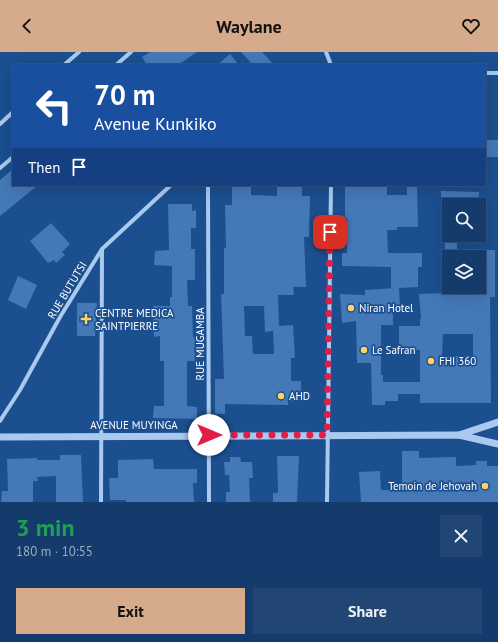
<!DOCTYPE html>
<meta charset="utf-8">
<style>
:root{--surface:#143b6b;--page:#214673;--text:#f1f3f6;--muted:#9dadc1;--line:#33557e;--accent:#d6ab8b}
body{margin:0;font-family:"PT Sans",sans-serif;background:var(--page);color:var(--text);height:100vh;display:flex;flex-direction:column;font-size:15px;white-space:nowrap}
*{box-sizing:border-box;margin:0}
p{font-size:13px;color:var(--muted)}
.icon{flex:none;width:22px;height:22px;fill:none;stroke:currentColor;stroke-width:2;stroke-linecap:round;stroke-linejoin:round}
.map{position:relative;height:450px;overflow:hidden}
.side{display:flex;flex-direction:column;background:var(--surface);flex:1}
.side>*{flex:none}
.guide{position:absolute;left:12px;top:12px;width:474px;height:122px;border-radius:0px;box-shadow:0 4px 16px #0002,0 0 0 1px var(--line);background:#1a4fa0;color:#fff;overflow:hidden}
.controls{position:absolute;left:442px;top:146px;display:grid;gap:8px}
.controls a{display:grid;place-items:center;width:44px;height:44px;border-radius:0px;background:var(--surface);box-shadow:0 4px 16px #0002,0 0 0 1px var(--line);font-size:20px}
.pin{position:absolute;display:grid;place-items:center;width:34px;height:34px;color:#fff;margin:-17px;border-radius:8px;box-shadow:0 2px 6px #0006}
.me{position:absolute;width:44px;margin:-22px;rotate:90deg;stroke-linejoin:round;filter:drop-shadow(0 0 3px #0008)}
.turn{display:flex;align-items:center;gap:14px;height:84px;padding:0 16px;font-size:18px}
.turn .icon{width:52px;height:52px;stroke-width:2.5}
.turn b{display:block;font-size:28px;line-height:34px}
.then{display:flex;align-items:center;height:38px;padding:0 16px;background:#0003;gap:8px;font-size:15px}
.round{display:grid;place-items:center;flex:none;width:42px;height:42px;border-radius:0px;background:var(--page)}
.overview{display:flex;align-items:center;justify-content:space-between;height:68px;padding:0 16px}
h1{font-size:24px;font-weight:800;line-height:30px;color:#1e9e55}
.button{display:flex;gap:8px;margin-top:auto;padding:8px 16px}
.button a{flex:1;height:46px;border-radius:0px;background:var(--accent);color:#111;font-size:16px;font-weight:800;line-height:46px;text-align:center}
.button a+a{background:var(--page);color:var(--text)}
header{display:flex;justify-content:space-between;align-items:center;height:52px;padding:0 16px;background:var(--accent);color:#111;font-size:18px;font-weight:800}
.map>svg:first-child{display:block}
.building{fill:#4478b7;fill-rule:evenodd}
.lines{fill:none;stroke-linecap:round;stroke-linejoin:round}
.minor{stroke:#a9c9ee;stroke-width:4}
.tertiary{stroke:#a9c9ee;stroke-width:7}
.route{stroke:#e11d48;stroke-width:7;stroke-dasharray:0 12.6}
.poi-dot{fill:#ffd166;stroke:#1b4f8f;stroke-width:1.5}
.labels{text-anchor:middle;stroke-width:3.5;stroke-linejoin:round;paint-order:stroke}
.street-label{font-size:11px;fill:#fff;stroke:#1b4f8f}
.poi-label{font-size:11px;fill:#fff;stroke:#1b4f8f;text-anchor:start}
</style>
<header><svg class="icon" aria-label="back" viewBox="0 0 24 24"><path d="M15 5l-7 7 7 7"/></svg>Waylane<svg class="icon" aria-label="heart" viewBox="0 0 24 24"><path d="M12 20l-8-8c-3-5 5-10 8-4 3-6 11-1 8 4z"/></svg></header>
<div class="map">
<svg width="498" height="450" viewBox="0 0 498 450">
<rect width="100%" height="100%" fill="#1b4f8f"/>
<!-- building -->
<g class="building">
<path d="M150,0H197L178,13H147L142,5Z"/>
<path d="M241,0H262L274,13H253Z"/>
<path d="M230,2L239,13H217Z"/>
<rect x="485" y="88" width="13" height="17"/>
<path d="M13,117V133H38L0,164V128Z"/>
<path d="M232,133H251V143L277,144V133H302V144H310L309,185H304L306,235H293L294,243H278L279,274L293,273L295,306H291V329H301V349H288V353L225,352V362H215V327H224L221,242H224V196H226L225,153H232ZM244,254H264L265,280L273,279L274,302H253L252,284H245Z"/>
<path d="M407,133H417L418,175H397V178H387L388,201H422V215H418V235L399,236L400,255H393V273H381V323H383V330H420V298H399V274H420V267H421L419,242L445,241V235H479V198H495V245H490L491,351H420V342H398V349H385V353H372L371,311H357L356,269L342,271L340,242L365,243V238L395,236H391V215L342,214V201H347V166H345V135L387,134V143H407ZM443,282H473V304H442Z"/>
<path d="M441,139L479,140V153H441Z"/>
<path d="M168,152H192V159L196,158V176H191V197H195V228H187L188,254H192L193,285H195V309H187V354L197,355V367L153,366L154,354H164V309H160V284L154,285L153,254H170V245H172V214L154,213L155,199L169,198Z"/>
<path d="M51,171L70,192L62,200L65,203L56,211L54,208L48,211L30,189Z"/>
<rect x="445" y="191" width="12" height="14"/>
<path d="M18,224L37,233L26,257L8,248Z"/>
<path d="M77,251H97L95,284H77Z"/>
<path d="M402,399H419V406L456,405V414L476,413V409H487V414H498V450H361L359,420L380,419L381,438H402Z"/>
<path d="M60,403H81L83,450H56V424L37,425L38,429H33V450H1L2,439H8L7,407L37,406V408H60Z"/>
<path d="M277,404H299L297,450H273V441H278Z"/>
<path d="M230,405H240L241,410H252L253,426H249L250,450H226V440H230L229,423H225L224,410H230Z"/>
<path d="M153,407L154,417H197V431H193L194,450H126V448H110L109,426H118V408Z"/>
</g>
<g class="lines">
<!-- minor -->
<g class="minor">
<path d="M326,0L331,13"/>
<path d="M64,13L79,0"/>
<path d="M116,13L131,0"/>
<path d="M485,21H498"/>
<path d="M0,72L13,60"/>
<path d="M0,116L13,105"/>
<path d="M208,133L209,450"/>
<path d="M0,369L20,338L60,265L102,197L171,133"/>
<path d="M101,450L102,198"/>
<path d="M327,450L331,133"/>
</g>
<!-- tertiary -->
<g class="tertiary">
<path d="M459,383L498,370"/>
<path d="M0,385L459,383L498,392"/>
</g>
</g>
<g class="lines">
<!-- route -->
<path class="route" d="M209,383H327L330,180"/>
</g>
<!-- markers -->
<g class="poi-dot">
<circle cx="351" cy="256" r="4"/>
<path d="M84 261h4v4h4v4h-4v4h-4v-4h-4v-4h4z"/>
<circle cx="364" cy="298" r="4"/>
<circle cx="431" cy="309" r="4"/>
<circle cx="281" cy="344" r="4"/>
<circle cx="485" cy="434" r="4"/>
</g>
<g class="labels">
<!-- street labels -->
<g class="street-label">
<text transform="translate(67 238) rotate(-59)" y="4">RUE BUTUTSI</text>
<text transform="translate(200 292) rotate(-90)" y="4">RUE MUGAMBA</text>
<text x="134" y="377">AVENUE MUYINGA</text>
</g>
<!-- poi labels -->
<g class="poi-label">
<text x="359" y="260">Niran Hotel</text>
<text x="95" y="265">CENTRE MEDICA<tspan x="95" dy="13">SAINTPIERRE</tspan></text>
<text x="372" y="302">Le Safran</text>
<text x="439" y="313">FHI 360</text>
<text x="289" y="348">AHD</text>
<text x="477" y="438" text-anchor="end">Temoin de Jehovah</text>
</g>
</g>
</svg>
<div class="controls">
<a><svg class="icon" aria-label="search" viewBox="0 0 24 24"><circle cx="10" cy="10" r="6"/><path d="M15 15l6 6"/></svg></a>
<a><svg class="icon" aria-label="layers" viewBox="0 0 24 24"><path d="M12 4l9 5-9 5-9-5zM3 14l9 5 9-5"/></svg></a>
</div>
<div class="pin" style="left:330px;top:180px;background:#d93025"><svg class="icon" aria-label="arrive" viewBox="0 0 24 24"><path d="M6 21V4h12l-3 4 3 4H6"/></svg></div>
<svg class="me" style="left:209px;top:383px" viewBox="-20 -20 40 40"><circle r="19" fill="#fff"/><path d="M0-13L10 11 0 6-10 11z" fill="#e11d48"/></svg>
<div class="guide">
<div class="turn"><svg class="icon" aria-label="left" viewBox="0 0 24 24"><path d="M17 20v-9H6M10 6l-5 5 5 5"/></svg><div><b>70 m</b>Avenue Kunkiko</div></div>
<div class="then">Then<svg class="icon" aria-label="arrive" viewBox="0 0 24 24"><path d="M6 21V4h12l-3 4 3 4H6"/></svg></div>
</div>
</div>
<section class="side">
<div class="overview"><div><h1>3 min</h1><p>180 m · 10:55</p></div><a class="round"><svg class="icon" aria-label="close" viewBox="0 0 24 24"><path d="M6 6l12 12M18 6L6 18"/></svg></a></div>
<div class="button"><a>Exit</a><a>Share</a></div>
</section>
